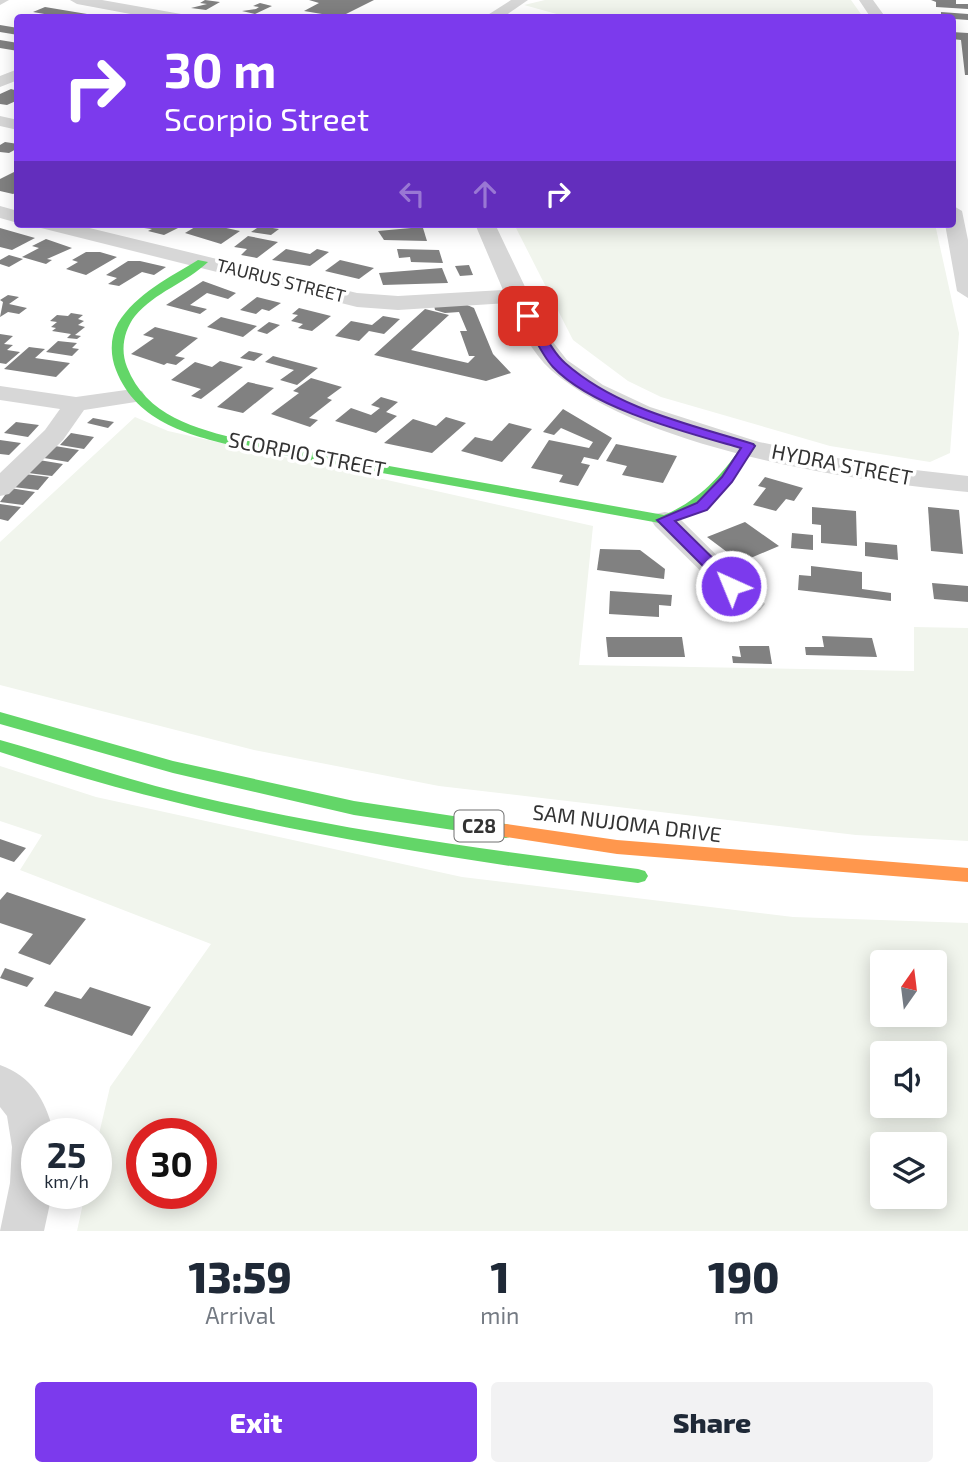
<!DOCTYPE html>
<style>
:root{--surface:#fff;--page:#f2f2f3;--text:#1f2937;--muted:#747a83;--accent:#7c3aed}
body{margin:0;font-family:"Exo 2",sans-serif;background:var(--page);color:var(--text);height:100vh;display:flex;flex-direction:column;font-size:26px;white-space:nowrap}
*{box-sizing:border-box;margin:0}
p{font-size:23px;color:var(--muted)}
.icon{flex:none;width:38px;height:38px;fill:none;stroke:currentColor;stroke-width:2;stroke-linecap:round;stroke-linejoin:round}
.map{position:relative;height:1231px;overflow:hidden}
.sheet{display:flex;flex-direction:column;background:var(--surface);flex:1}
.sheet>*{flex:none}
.top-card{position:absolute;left:14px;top:14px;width:942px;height:214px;border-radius:7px;box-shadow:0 4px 18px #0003;background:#7c3aed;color:#fff;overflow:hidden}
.needle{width:46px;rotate:14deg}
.fabs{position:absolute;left:870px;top:950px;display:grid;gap:14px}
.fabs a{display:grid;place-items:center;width:77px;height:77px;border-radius:7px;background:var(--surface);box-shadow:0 4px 18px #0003;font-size:35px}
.speed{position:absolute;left:21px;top:1118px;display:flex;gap:14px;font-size:35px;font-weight:700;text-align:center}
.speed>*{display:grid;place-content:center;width:91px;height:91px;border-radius:50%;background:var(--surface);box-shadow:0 4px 18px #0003;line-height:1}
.speed small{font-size:18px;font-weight:400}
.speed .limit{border:10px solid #d22;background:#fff;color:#111}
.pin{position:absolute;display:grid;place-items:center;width:60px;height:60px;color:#fff;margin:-30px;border-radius:14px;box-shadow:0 4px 10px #0006}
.me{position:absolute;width:77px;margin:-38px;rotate:316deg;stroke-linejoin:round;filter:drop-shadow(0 0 5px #0008)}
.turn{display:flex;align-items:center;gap:24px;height:147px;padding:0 35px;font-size:32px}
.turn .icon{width:91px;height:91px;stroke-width:2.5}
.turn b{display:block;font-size:49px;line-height:60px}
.lanes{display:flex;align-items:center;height:66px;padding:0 35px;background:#0003;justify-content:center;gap:35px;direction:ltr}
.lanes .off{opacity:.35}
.eta{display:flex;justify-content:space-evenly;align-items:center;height:119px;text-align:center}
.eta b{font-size:42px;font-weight:800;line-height:49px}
.primary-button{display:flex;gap:14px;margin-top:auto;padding:14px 35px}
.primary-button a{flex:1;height:80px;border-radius:7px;background:var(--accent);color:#fff;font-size:28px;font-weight:800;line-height:80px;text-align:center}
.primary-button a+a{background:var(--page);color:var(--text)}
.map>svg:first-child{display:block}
.green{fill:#f1f5ed;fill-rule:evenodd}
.building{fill:#818181}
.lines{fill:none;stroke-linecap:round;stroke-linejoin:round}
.street{fill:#d7d7d7;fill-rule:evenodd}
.fast{fill:#63d668;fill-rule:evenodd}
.slow{fill:#ff974d;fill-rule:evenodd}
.route{fill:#7c3aed;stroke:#51269a;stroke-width:2}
.labels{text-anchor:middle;stroke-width:7;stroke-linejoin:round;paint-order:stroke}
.far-street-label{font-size:18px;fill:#333;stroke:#fff}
.shield{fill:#fff;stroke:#707070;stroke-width:2}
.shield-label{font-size:19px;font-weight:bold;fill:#333}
.street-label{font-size:21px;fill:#333;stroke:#fff}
</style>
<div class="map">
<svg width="968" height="1231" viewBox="0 0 968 1231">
<rect width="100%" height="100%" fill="#fff"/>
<!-- green -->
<g class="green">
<path d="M545,0H851L863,17L571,18L524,5Z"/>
<path d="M514,224H935L959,333L950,453L930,462L830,446L661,397L628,381L573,340Z"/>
<path d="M135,417L168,431L593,526L579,665L914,671V627L968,628V841L856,835L439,786L254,750L0,685V542Z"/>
<path d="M0,766L96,797L462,877L793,917L968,923V1231H77L85,1194H96V1147L110,1087L211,944L20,870L42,835L0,821ZM882,962H934V1015H882ZM882,1054H934V1106H882ZM142,1134H201V1194H142ZM882,1144H934V1197H882Z"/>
</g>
<!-- building -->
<g class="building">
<path d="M205,0L220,2L206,10L191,8L207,4L200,3Z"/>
<path d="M309,0H374L340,17L304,11L319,3Z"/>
<path d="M931,0H956V4H968V9L936,7V2Z"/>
<path d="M260,3L272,6L255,14L242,11L256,9L259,7L253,6Z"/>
<path d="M45,7L99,16V18H67L33,12Z"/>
<path d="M941,12L968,14V20L941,18Z"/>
<path d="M0,25L18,28V35L0,32Z"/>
<path d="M952,32L968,33V75H965L961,40L952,39Z"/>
<path d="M0,40L18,43V51L0,48Z"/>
<path d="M11,89L18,91V100L7,105L0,104V94Z"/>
<path d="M5,142L18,144V148L9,153L0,152V145Z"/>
<path d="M18,170V192L13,194L0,191V179Z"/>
<path d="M141,224H175L182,226L164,235L148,231L152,229L136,227Z"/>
<path d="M200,224H208L240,231L221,244L185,233Z"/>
<path d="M260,226L279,229L271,235L251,232Z"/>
<path d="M0,228L35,238L12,250L0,247Z"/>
<path d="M411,228H423L427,241L384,240L378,231Z"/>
<path d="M248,236L278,242L257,258L241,255L247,249L234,247Z"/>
<path d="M46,239L72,248L47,259L52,260L46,264L22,257L39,248L32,246Z"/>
<path d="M286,249L310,254L317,249L329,252L310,266L272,260Z"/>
<path d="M397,249L439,250L443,263L411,262L410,257L399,258Z"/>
<path d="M86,252H100L117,257L86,275L66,269L78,262L72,260Z"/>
<path d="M9,255L23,259L9,267L0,264V260Z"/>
<path d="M340,260L374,268L359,279L325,271Z"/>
<path d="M128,261H140L166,267L154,275L142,272L119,286L108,284L117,278L106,275Z"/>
<path d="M469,265L473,275L460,276L455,266Z"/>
<path d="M442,268L448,283L383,285L379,273Z"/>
<path d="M203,281L236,293L228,299L207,293L190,305L207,309L200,314L166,305Z"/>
<path d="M8,295L19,297L9,304L27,308L19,314L8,312L0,317L3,302L0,300Z"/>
<path d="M257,297L281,303L269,311L262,309L256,314L240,310Z"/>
<path d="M465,304L474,308L493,354L511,373L486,381L374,355L425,309L449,315L411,350L468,363L475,356H469L460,331H467L459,312L445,313L435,310L434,305Z"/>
<path d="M299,308L331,316L312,331L298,328L303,324L291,321L298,315L292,314Z"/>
<path d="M71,313L83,315L78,319L84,321L78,325L85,327L75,335L81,336L77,339L67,338L71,334L52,331L56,328L51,327L57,322L50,321L57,315L68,316Z"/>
<path d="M383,316L400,319L384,334L369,331L359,341L335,336L351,321L372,325Z"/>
<path d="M221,317L257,326L243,337L207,327Z"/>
<path d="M269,322L280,325L267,334L257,331Z"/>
<path d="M155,327L198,338L175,356L185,358L176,365L167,363L164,365L131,354L154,338L143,335Z"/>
<path d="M0,334L13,336L4,344L13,345L7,350L20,352L6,364L0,363Z"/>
<path d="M58,341L77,343L72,348L79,349L72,356L46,352Z"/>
<path d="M29,347L45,349L35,358L70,363L56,377L4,369Z"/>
<path d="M249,351L263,354L254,361L240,358Z"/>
<path d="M273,356L318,368L297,385L280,380L294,370L265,362Z"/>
<path d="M220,361L243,367L201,399L191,396L201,389L171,380L195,362L212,367Z"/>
<path d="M311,378L342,387L327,398L332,400L309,418L318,420L310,427L271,414L299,393L293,391Z"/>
<path d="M248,382L274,388L243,413L217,407Z"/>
<path d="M381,397L398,402L386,412L397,416L376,433L335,421L351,408L371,415L380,408L371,405Z"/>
<path d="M563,409L612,438L598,460L584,457L581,463L590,465L578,486L559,482L563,475L531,468L549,440L589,448L593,442L561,428L554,435L543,432Z"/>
<path d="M446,417L466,423L432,453L384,443L413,419L436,426Z"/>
<path d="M93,418L114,422L108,428L87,423Z"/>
<path d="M16,422L39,425L28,437L4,433Z"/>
<path d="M509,423L532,429L502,462L461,451L475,437L492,441Z"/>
<path d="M71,433L94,437L84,449L60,445Z"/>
<path d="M0,440L21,443L9,455L0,454Z"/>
<path d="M616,444L677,456L663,483L622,475L627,466L606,461Z"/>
<path d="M55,446L79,450L68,462L44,458Z"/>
<path d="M39,460L63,464L52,476L28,473Z"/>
<path d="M25,474L49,477L38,490L13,487Z"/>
<path d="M765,477L803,488L794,501L786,499L776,511L753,505L766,488L758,486Z"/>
<path d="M10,488L35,492L23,505L0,502Z"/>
<path d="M0,504L21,507L8,521L0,519Z"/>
<path d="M812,507L856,511L857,546L821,543V525L812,524Z"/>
<path d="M928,507L959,510L963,554L931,551Z"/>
<path d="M745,522L779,546L746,560L736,552L731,555L707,537Z"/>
<path d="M792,533L813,535V550L791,548Z"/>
<path d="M865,542L897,545L898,560L865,556Z"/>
<path d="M600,549L640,550L665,569L664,579L597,570Z"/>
<path d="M811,566L862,572V589L891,593V601L798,590L799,575L811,576Z"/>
<path d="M932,583L968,586V602L934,599Z"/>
<path d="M610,591L672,595L671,606L659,605V617L609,614Z"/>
<path d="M822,636L872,638L877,657L806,655L805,647H824Z"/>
<path d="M606,637H682L685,657H608Z"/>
<path d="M739,646H769L772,664L733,663L732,656L741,657Z"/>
<path d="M0,839L26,848L14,862L0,857Z"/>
<path d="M7,892L86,919L50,965L18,953L33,934L0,923V900Z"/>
<path d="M5,968L34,978L27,987L0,978Z"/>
<path d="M90,987L151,1007L132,1036L44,1006L55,991L81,999Z"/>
</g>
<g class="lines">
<!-- street -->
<g class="street">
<path d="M0,0H9L0,5Z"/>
<path d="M70,0H102L181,14L188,18H152L77,4Z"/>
<path d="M511,0H528L502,18H483Z"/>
<path d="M859,0H873L886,18H871Z"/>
<path d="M18,69V80L0,87V76Z"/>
<path d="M0,116L18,120V130L0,126Z"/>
<path d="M952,205L962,211L968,240V298L957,291L945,224H952Z"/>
<path d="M0,206L18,211V223L0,218Z"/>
<path d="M38,224H73L357,293L398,296L503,290L475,224H495L549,337L567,360L603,385L650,407L759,442L871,465L968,476V492C850,481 642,449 551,370C532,353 519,326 508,303L398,310L357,307L41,228Z"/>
<path d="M0,386L76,397L133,389L142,391L145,396L142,401L84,410L63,440L9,494L0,496V473L45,430L60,409L0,400Z"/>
<path d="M665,512L675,514L760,598L765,604L760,610L750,613L740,610L655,526L651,520L655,514Z"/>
<path d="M0,1065C31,1076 45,1099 53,1130L54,1134H37V1194H52L44,1231H0L10,1183L12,1147L7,1116L0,1107Z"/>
</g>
<!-- fast -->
<g class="fast">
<path d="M198,260L208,262C186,283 155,292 135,316C124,330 120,350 127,367C146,416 196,429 243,440L664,515C700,500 722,475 744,443H754L756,446C733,480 707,514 665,524L243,448C192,436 137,424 116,370C110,355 110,337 118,323C136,294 170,277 198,260Z"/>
<path d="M0,712L173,761L354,801L506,824L513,826L515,831L513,836L506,838L354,815L173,773L0,724Z"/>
<path d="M0,740C61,757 121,778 183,793C333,829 486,850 638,869L645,871L648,876L645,881L638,883C421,856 208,821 0,752Z"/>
</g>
<!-- slow -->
<path class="slow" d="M506,824L617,840L968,868V882L617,854L499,836L497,831L499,826Z"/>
</g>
<!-- route -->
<path class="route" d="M524,313H532C542,328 551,351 565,363C617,409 689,424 753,444L755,446L732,482L707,510L675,521L737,582V589H726L657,520L697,503L722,477L741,448C685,432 593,409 553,367C540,353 532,331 522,316Z"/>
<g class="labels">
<!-- far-street labels -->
<g class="far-street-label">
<text transform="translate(281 281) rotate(14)" y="6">TAURUS STREET</text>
</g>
<!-- shield labels -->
<rect class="shield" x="454.5" y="810.5" width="49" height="31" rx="5"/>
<g class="shield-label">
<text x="479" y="833">C28</text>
</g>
<!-- street labels -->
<g class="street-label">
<text transform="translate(307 455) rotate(11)" y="7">SCORPIO STREET</text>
<text transform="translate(842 465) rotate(11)" y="7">HYDRA STREET</text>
<text transform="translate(627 824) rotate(7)" y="7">SAM NUJOMA DRIVE</text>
</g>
</g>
</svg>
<div class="fabs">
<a><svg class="needle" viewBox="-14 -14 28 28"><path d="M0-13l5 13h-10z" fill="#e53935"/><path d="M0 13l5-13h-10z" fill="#747a83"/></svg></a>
<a><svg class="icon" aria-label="sound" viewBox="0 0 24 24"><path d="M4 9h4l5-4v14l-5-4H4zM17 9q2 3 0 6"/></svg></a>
<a><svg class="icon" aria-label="layers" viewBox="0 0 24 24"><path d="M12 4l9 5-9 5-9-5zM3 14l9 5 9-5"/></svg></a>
</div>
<div class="speed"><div>25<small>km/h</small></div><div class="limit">30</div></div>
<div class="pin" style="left:528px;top:316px;background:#d93025"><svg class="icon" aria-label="arrive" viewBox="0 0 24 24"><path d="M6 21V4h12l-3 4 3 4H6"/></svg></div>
<svg class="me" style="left:731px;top:586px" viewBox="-20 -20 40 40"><circle r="17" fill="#7c3aed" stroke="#fff" stroke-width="3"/><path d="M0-11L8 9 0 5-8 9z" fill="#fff"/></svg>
<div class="top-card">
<div class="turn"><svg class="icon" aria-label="right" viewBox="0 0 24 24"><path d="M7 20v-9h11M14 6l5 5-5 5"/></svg><div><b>30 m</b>Scorpio Street</div></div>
<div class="lanes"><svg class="icon off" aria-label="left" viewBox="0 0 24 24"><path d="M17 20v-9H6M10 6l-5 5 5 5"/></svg><svg class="icon off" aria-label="ahead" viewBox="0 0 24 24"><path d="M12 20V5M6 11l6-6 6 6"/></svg><svg class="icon" aria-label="right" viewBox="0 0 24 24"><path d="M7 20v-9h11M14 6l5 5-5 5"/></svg></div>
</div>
</div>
<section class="sheet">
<div class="eta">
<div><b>13:59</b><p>Arrival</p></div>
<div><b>1</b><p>min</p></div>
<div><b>190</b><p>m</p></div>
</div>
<div class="primary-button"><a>Exit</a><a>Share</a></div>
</section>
